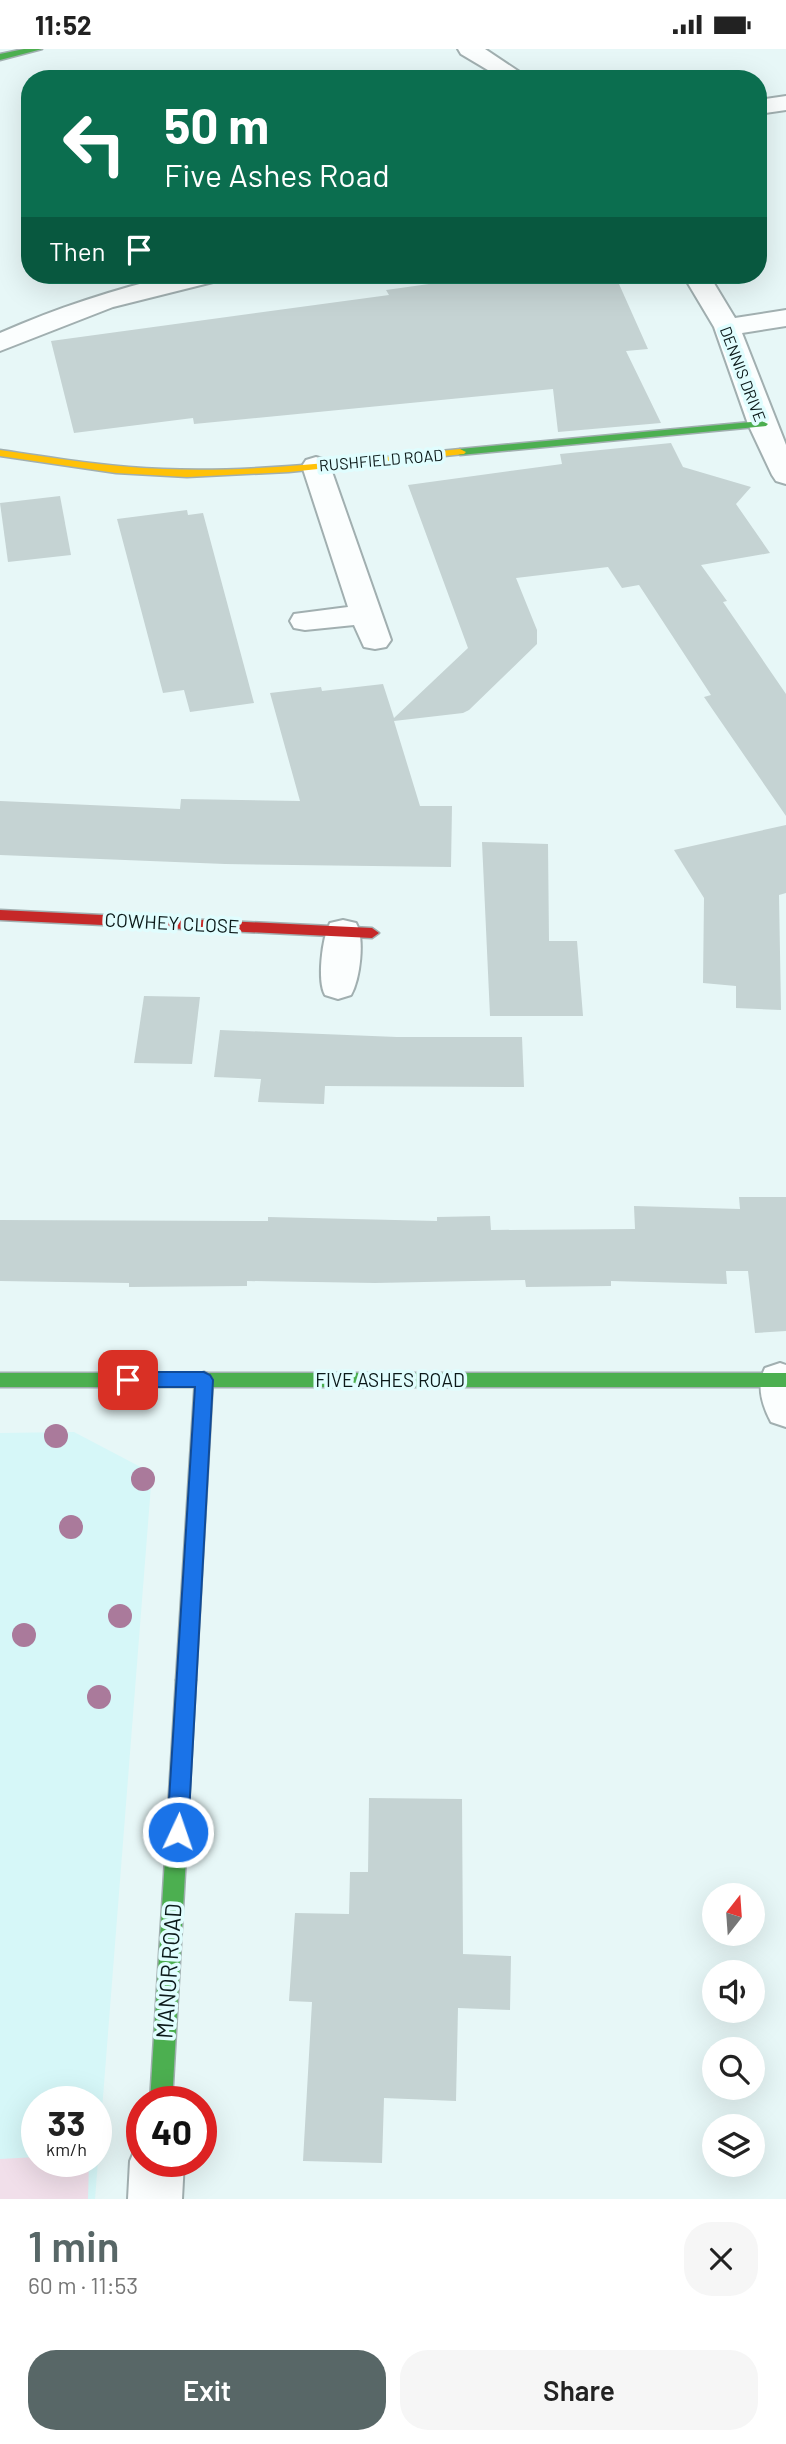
<!DOCTYPE html>
<meta charset="utf-8">
<style>
:root{--surface:#fff;--page:#f6f6f6;--text:#222;--muted:#767676;--accent:#586767}
body{margin:0;font-family:Barlow,sans-serif;background:var(--page);color:var(--text);height:100vh;display:flex;flex-direction:column;font-size:26px;white-space:nowrap}
*{box-sizing:border-box;margin:0}
p{font-size:23px;color:var(--muted)}
.icon{flex:none;width:38px;height:38px;fill:none;stroke:currentColor;stroke-width:2;stroke-linecap:round;stroke-linejoin:round}
.map{position:relative;height:2150px;overflow:hidden}
.panel{display:flex;flex-direction:column;background:var(--surface);flex:1}
.panel>*{flex:none}
.top-card{position:absolute;left:21px;top:21px;width:746px;height:214px;border-radius:28px;box-shadow:0 7px 28px #0002;background:#0b6e4f;color:#fff;overflow:hidden}
.needle{width:46px;rotate:17deg}
.fabs{position:absolute;left:702px;top:1834px;display:grid;gap:14px}
.fabs a{display:grid;place-items:center;width:63px;height:63px;border-radius:50%;background:var(--surface);box-shadow:0 7px 28px #0002;font-size:35px}
.speed{position:absolute;left:21px;top:2037px;display:flex;gap:14px;font-size:35px;font-weight:700;text-align:center}
.speed>*{display:grid;place-content:center;width:91px;height:91px;border-radius:50%;background:var(--surface);box-shadow:0 7px 28px #0002;line-height:1}
.speed small{font-size:18px;font-weight:400}
.speed .limit{border:10px solid #d22;background:#fff;color:#111}
.pin{position:absolute;display:grid;place-items:center;width:60px;height:60px;color:#fff;margin:-30px;border-radius:14px;box-shadow:0 4px 10px #0006}
.me{position:absolute;width:77px;margin:-38px;rotate:3deg;stroke-linejoin:round;filter:drop-shadow(0 0 5px #0008)}
.turn{display:flex;align-items:center;gap:24px;height:147px;padding:0 28px;font-size:32px}
.turn .icon{width:91px;height:91px;stroke-width:2.5}
.turn b{display:block;font-size:49px;line-height:60px}
.then{display:flex;align-items:center;height:66px;padding:0 28px;background:#0003;gap:14px;font-size:26px}
.round{display:grid;place-items:center;flex:none;width:74px;height:74px;border-radius:28px;background:var(--page)}
.head{display:flex;align-items:center;justify-content:space-between;height:119px;padding:0 28px}
h1{font-size:42px;font-weight:600;line-height:52px;color:var(--accent)}
.primary-button{display:flex;gap:14px;margin-top:auto;padding:14px 28px}
.primary-button a{flex:1;height:80px;border-radius:28px;background:var(--accent);color:#fff;font-size:28px;font-weight:600;line-height:80px;text-align:center}
.primary-button a+a{background:var(--page);color:var(--text)}
.status{display:flex;justify-content:space-between;align-items:center;height:49px;padding:0 35px;background:var(--surface);direction:ltr}
.status svg{height:19px;fill:currentColor}
.map>svg:first-child{display:block}
.built{fill:#d6f7f8;fill-rule:evenodd}
.green{fill:#f1dfea}
.building{fill:#c5d3d3}
.lines{fill:none;stroke-linecap:round;stroke-linejoin:round}
.street-casing{stroke:#a1afb0;stroke-width:4}
.fast-casing{stroke:#a1afb0;stroke-width:3}
.slow-casing{stroke:#a1afb0;stroke-width:3}
.jam-casing{stroke:#a1afb0;stroke-width:3}
.street{fill:#fbfefe;fill-rule:evenodd}
.fast{fill:#4caf50;fill-rule:evenodd}
.slow{fill:#ffc107;fill-rule:evenodd}
.jam{fill:#c62828;fill-rule:evenodd}
.tree{fill:#aa7a9b}
.route{fill:#1a73e8;stroke:#114b97;stroke-width:2}
.labels{text-anchor:middle;stroke-width:7;stroke-linejoin:round;paint-order:stroke}
.far-street-label{font-size:16px;fill:#0b1919;stroke:#e0fdfe}
.street-label{font-size:19px;fill:#0b1919;stroke:#e0fdfe}
.near-street-label{font-size:23px;fill:#0b1919;stroke:#e0fdfe}
</style>
<div class="status"><b>11:52</b><svg viewBox="0 0 49 12"><path d="M0 12V9h3v3zM5 12V6h3v6zM10 12V3h3v9zM15 12V0h3v12zM26 1h20v11H26zM47 4h2v5h-2z"/></svg></div>
<div class="map">
<svg width="786" height="2150" viewBox="0 0 786 2150">
<rect width="100%" height="100%" fill="#e7f7f7"/>
<!-- built -->
<path class="built" d="M74,1383L152,1424L95,2150H0V1384ZM37,2053H96V2112H37Z"/>
<!-- green -->
<path class="green" d="M37,2108V2112H89L88,2150H0V2110Z"/>
<!-- building -->
<g class="building">
<path d="M424,226H615L648,300L626,302L661,374L558,383L553,340L194,375L193,369L74,384L51,292L389,246L386,241L429,235Z"/>
<path d="M671,394L683,418L751,438L736,455L770,504L701,516L727,552L723,553L786,645V767L704,648L711,646L639,536L622,539L608,518L516,529L537,581V595L469,661L463,664L394,672L420,757H452L451,818L225,815L0,806V752L180,760L181,750L300,752L270,644L321,638L322,642L383,635L394,669L468,599L408,436L562,415L560,405Z"/>
<path d="M60,447L71,506L8,513L0,454Z"/>
<path d="M187,461L188,466L203,464L254,654L190,663L184,641L163,644L117,470Z"/>
<path d="M786,776V844L779,846L781,961L736,959V937L703,934L704,849L674,801Z"/>
<path d="M482,793L548,795L549,892H577L583,967H490Z"/>
<path d="M144,947L200,948L192,1015L134,1014Z"/>
<path d="M220,981L397,988H522L524,1038L325,1037L324,1055L258,1053L261,1030L214,1028Z"/>
<path d="M739,1148H786V1282L755,1284L748,1222H726L727,1235L611,1232V1237L526,1238L525,1231L375,1234L247,1232V1237L129,1238V1234L0,1232V1171L268,1172V1168L437,1172V1168L490,1167L491,1181L635,1180L634,1157L740,1160Z"/>
<path d="M369,1749L462,1750L463,1905L511,1907L510,1961L458,1959L456,2052L384,2049L382,2114L303,2112L312,1953L289,1952L295,1864L349,1865L350,1823H368Z"/>
</g>
<g class="lines">
<!-- street casing -->
<g class="street-casing">
<g id="street">
<path d="M458,0H485L530,30H503L461,5Z"/>
<path d="M786,47V61L758,65V51Z"/>
<path d="M175,226H225L221,231L113,258L0,302V284C57,259 115,240 175,226Z"/>
<path d="M683,226H709L735,269L786,261V277L742,284L786,396V435L776,432L772,426L748,375L714,278Z"/>
<path d="M316,408L326,411L330,417L391,591L386,598L375,600L364,598L354,576L305,581L294,579L290,572L294,565L348,558L302,417L306,411Z"/>
<path d="M343,871L356,874C365,890 360,930 351,946L338,950L325,946C317,932 322,889 330,874Z"/>
<path d="M780,1314L786,1316V1378L771,1373C762,1356 756,1337 765,1319Z"/>
<path d="M142,2091V2112H184L182,2150H128L130,2112L138,2093Z"/>
</g>
</g>
<!-- fast casing -->
<g class="fast-casing">
<g id="fast">
<path d="M24,0H42L0,11V5Z"/>
<path d="M762,372L768,375L766,377L460,406L454,403L460,400Z"/>
<rect x="0" y="1324" width="786" height="14"/>
<path d="M186,1622L193,1625L196,1631L172,2053H150L176,1631L179,1625Z"/>
</g>
</g>
<!-- slow casing -->
<g class="slow-casing">
<g id="slow">
<path d="M460,400L466,403L464,405L289,423L187,428L116,424L0,407V401C54,409 109,418 163,420C262,424 362,410 460,400Z"/>
<path d="M204,1323L210,1325L213,1330L196,1631L193,1637L186,1640L179,1637L176,1631L195,1330L198,1325Z"/>
</g>
</g>
<!-- jam casing -->
<g class="jam-casing">
<path id="jam" d="M0,861L372,879L379,884L372,889L0,871Z"/>
</g>
<!-- street -->
<use href="#street" class="street"/>
<!-- fast -->
<use href="#fast" class="fast"/>
<!-- slow -->
<use href="#slow" class="slow"/>
<!-- jam -->
<use href="#jam" class="jam"/>
</g>
<!-- trees -->
<g class="tree">
<circle cx="56" cy="1387" r="12"/>
<circle cx="143" cy="1430" r="12"/>
<circle cx="71" cy="1478" r="12"/>
<circle cx="120" cy="1567" r="12"/>
<circle cx="24" cy="1586" r="12"/>
<circle cx="99" cy="1648" r="12"/>
</g>
<!-- route -->
<path class="route" d="M128,1323H204L210,1326L213,1331L188,1783L185,1789L178,1792L170,1789L167,1783L195,1338H128L121,1336L119,1331L121,1326Z"/>
<g class="labels">
<!-- far-street labels -->
<g class="far-street-label">
<text transform="translate(743 325) rotate(69)" y="6">DENNIS DRIVE</text>
<text transform="translate(381 411) rotate(-5)" y="6">RUSHFIELD ROAD</text>
</g>
<!-- street labels -->
<g class="street-label">
<text transform="translate(172 874) rotate(3)" y="7">COWHEY CLOSE</text>
<text x="390" y="1338">FIVE ASHES ROAD</text>
</g>
<!-- near-street labels -->
<g class="near-street-label">
<text transform="translate(169 1922) rotate(-86)" y="8">MANOR ROAD</text>
</g>
</g>
</svg>
<div class="fabs">
<a><svg class="needle" viewBox="-14 -14 28 28"><path d="M0-13l5 13h-10z" fill="#e53935"/><path d="M0 13l5-13h-10z" fill="#767676"/></svg></a>
<a><svg class="icon" aria-label="sound" viewBox="0 0 24 24"><path d="M4 9h4l5-4v14l-5-4H4zM17 9q2 3 0 6"/></svg></a>
<a><svg class="icon" aria-label="search" viewBox="0 0 24 24"><circle cx="10" cy="10" r="6"/><path d="M15 15l6 6"/></svg></a>
<a><svg class="icon" aria-label="layers" viewBox="0 0 24 24"><path d="M12 4l9 5-9 5-9-5zM3 14l9 5 9-5"/></svg></a>
</div>
<div class="speed"><div>33<small>km/h</small></div><div class="limit">40</div></div>
<div class="pin" style="left:128px;top:1331px;background:#d93025"><svg class="icon" aria-label="arrive" viewBox="0 0 24 24"><path d="M6 21V4h12l-3 4 3 4H6"/></svg></div>
<svg class="me" style="left:178px;top:1783px" viewBox="-20 -20 40 40"><circle r="17" fill="#1a73e8" stroke="#fff" stroke-width="3"/><path d="M0-11L8 9 0 5-8 9z" fill="#fff"/></svg>
<div class="top-card">
<div class="turn"><svg class="icon" aria-label="left" viewBox="0 0 24 24"><path d="M17 20v-9H6M10 6l-5 5 5 5"/></svg><div><b>50 m</b>Five Ashes Road</div></div>
<div class="then">Then<svg class="icon" aria-label="arrive" viewBox="0 0 24 24"><path d="M6 21V4h12l-3 4 3 4H6"/></svg></div>
</div>
</div>
<section class="panel">
<div class="head"><div><h1>1 min</h1><p>60 m · 11:53</p></div><a class="round"><svg class="icon" aria-label="close" viewBox="0 0 24 24"><path d="M6 6l12 12M18 6L6 18"/></svg></a></div>
<div class="primary-button"><a>Exit</a><a>Share</a></div>
</section>
